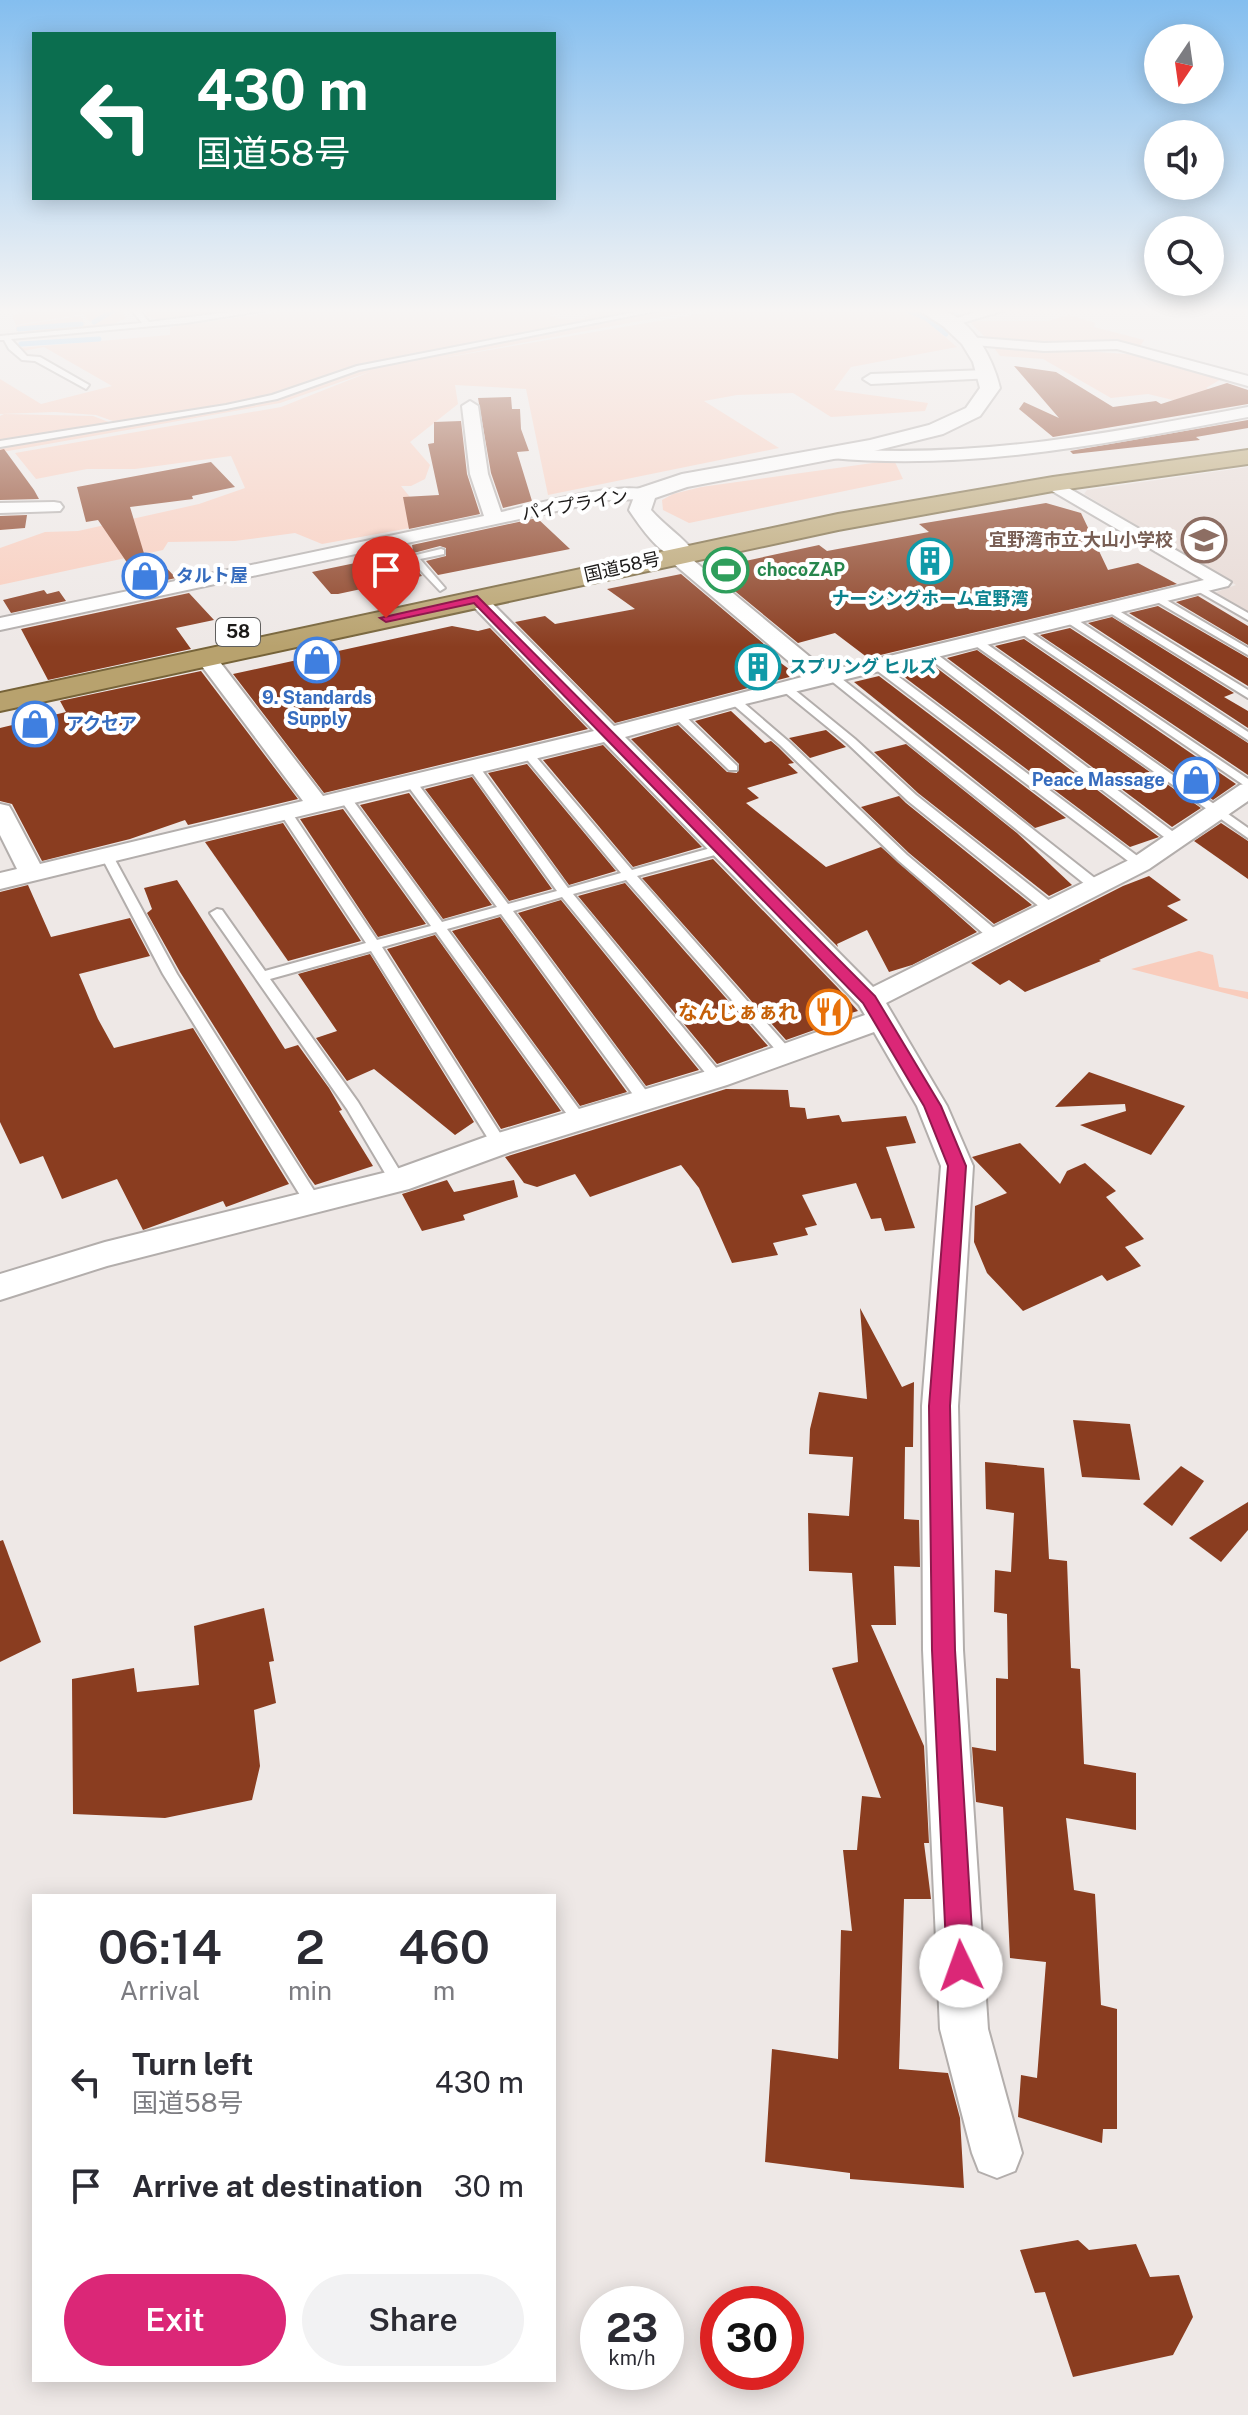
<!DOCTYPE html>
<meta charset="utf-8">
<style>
:root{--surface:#fff;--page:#f2f2f3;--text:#2b2b33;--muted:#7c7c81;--accent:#db2777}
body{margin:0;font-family:"Public Sans","Noto Sans JP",sans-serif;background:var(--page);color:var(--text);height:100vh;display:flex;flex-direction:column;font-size:30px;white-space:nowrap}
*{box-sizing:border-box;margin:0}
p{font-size:26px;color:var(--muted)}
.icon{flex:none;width:44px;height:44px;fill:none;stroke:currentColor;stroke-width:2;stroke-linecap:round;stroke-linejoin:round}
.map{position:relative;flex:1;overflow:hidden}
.details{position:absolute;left:32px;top:1894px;width:524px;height:488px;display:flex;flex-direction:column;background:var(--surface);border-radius:0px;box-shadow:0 4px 20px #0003}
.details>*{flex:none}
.hud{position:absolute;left:32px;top:32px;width:524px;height:168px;border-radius:0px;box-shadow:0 4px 20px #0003;background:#0b6e4f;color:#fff;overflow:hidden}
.needle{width:52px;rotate:193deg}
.tools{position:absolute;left:1144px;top:24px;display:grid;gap:16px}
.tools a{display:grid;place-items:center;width:80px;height:80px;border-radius:50%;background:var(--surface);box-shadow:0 4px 20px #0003;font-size:40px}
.speed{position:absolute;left:580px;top:2286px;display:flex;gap:16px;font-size:40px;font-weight:700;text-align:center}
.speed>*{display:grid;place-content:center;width:104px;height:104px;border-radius:50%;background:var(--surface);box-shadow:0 4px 20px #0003;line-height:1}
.speed small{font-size:20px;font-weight:400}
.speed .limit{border:12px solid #d22;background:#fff;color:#111}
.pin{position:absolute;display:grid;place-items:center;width:68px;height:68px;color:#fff;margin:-82px -34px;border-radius:50% 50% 50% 0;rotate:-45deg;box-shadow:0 0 8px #0007}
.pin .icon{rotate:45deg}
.me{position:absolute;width:88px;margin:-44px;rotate:357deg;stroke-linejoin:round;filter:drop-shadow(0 0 6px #0008)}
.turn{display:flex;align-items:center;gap:28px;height:168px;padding:0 32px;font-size:36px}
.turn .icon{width:104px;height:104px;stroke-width:2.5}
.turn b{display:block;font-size:56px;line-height:68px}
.eta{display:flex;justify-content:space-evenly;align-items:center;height:136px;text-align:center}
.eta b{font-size:48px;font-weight:600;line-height:56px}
.button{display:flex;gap:16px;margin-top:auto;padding:16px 32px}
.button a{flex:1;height:92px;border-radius:48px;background:var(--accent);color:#fff;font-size:32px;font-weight:600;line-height:92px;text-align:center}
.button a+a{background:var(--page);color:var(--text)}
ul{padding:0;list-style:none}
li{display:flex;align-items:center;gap:24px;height:104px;padding:0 32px}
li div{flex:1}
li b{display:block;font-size:30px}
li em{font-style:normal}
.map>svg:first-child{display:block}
.built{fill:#e7d9d4}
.green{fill:#f9ccbc}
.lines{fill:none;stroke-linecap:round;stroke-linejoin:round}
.stream{stroke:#8fccfa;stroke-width:5}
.building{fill:#8a3d20}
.service-casing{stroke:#b3aeac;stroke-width:4}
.minor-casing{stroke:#b3aeac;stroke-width:4}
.tertiary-casing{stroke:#b3aeac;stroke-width:4}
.trunk-casing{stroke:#766339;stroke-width:4}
.service{fill:#fff;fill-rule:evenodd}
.minor{fill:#fff;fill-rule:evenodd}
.tertiary{fill:#fff;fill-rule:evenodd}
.trunk{fill:#b8a26e;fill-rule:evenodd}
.route{fill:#db2777;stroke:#8e194d;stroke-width:2}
.labels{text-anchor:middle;stroke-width:8;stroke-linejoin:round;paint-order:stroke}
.far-street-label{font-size:18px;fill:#1c1a19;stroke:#fff}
.far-education-label{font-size:18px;font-weight:bold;fill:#785e54;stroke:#fff;text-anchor:end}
.far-leisure-label{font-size:18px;font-weight:bold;fill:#27864d;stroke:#fff;text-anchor:start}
.far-shop-label{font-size:18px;font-weight:bold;fill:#366cbe;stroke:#fff;text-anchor:start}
.far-culture-label{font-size:18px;font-weight:bold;fill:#0d838f;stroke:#fff}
.shield{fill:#fff;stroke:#605f5e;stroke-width:2}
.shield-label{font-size:18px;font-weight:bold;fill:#1c1a19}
.food-label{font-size:20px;font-weight:bold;fill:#c56008;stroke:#fff;text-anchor:end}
</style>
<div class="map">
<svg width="1248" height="2415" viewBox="0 0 1248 2415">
<rect width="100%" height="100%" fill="#eee8e6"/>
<!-- built -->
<path class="built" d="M1248,467V613L1214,593L1236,585L1084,494L1087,490Z"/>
<!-- green -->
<g class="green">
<path d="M17,309H120L126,318L112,325L28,332L16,331V326L80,316L85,323L18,329L92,325L116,310L90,322L83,314L16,325L12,316L22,312Z"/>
<path d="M144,309H243L160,320L147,316Z"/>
<path d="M303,309H540L552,313L571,309L550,315C577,327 588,315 604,309C621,315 636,309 654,309L415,354L354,367L270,396L121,424L96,415L55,412L0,414V379L41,404L112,386L44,347L23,351L19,348L170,335V328L175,326Z"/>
<path d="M671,309L688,312L431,360L728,309H896L924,319L957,347L851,367L834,390L928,403L925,411L831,417L793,393L737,395L704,401L779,448L548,495L526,389L455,385L458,404L410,442L430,465L425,479L411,486H401L432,524L322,544L295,533L235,541L168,542L163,550L0,585V548L45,532L78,531L199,504L245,488L231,456L135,469H87L36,479L15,453L281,407L372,371L280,403L8,451L0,452V445L261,402L352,371L483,342Z"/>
<path d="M1069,315L1095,323L1094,327L1144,340L1139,348L986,338L969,321H1048Z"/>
<path d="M992,345L1127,354L1223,378L1206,388L1221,395L1185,403L1148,394L1111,398L1043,359L1000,356Z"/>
<path d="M4,414L93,416L114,424L0,440V416Z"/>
<path d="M894,460L903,479L689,523L663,510L662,500L673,494L701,487Z"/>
<path d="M1199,951L1213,955L1219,987L1248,992V999L1131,969Z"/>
</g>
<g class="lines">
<!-- stream -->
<g class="stream">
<path d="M903,309L926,318L946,334"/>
<path d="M942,309L959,317"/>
<path d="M94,322L114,310"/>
<path d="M19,329L81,324"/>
<path d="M21,344L99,339"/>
</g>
</g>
<!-- building -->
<g class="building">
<path d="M1014,366L1056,372L1113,407L1156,401L1161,404L1227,383L1248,390V404L1053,437L1019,409L1024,402L1059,418Z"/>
<path d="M511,397L512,409H520L521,429L529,451L517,452L532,501L503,508L491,473L478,398Z"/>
<path d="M1248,420V428L1196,437L1200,440L1073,454L1070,451Z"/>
<path d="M461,421L467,474L480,514L409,529L403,497L439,495L428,444L434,443V422Z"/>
<path d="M4,449L34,490L39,499L0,500V450Z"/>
<path d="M211,462L235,487L192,496L193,499L130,507L146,560L157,558L176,578L139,586L124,568L130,567L98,520L86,522L77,487Z"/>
<path d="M1046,503L1081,513L1108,570L1138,563L1177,584L868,658L835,633L798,643L708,569L819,545L827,551L929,532L919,524Z"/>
<path d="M27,515L25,528L0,530V516Z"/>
<path d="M537,518L570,549L438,575L426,561L446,556V548L440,546L406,555L422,576L338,594H331L312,572L413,551L412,545Z"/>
<path d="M681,574L771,650L766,652L797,675L615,723L515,622L545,616L555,624L635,609L607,589Z"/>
<path d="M44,590L47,594L59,591L66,601L11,613L3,600Z"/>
<path d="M189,593L214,620L176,628L191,649L48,680L21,629Z"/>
<path d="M1198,596L1248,626V645L1176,602Z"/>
<path d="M1158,606L1248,658V686L1129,613Z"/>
<path d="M1112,617L1234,693L1224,697L1248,711V728L1088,623Z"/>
<path d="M452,626L478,631L490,628L588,729L324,793L233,674Z"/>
<path d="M1070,628L1248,743V775L1040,635Z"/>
<path d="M1024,639L1236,784L1213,800L995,646Z"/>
<path d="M977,650L1201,808L1172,827L947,658Z"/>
<path d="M929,662L1159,837L1130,847L895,670Z"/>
<path d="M201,671L298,799L188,825L185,820L130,839L42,861L12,804L0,801V728L66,712L60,701Z"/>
<path d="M879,676L1066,818L1035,828L854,682Z"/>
<path d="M731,711L765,743L771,741L778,747L794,763L788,764L798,773L747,788L759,798L746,803L826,867L881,847L977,932L912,965L889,972L867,930L837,944L838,947L631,739L678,725L727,772L737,773L739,764L695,721Z"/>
<path d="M826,730L846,747L810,758L789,738Z"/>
<path d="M906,744L1017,833L1072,885L1049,896L918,793L874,752Z"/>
<path d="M603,745L702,847L633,867L543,760Z"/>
<path d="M527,764L616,871L569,885L488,773Z"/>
<path d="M472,777L552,889L509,901L425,789Z"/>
<path d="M409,793L492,905L443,919L360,805Z"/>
<path d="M899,796L906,803L1032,905L994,924L909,853L861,807Z"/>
<path d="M343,809L426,924L378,937L300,819Z"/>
<path d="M283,823L361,941L288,961L205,842Z"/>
<path d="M1221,823L1248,841V879L1194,841Z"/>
<path d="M713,859L838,988L858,1011L831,1019L834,1023L786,1040L642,878Z"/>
<path d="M1149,876L1181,900L1167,906L1188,920L1099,960L1101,961L1025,992L1009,980L1000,985L971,963L1123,886Z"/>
<path d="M177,880L285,1049L298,1045L329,1088L342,1110L339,1111L373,1166L315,1185L309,1177L180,972L147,913L152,909L144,888Z"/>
<path d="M625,883L768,1046L717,1064L578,896Z"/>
<path d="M28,885L51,937L130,918L150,956L79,974L98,1019L114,1048L193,1028L289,1184L226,1207L223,1201L143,1230L117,1179L62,1199L43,1156L20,1164L0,1122V892Z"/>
<path d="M561,900L699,1070L646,1086L518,913Z"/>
<path d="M500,917L627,1092L580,1106L452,931Z"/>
<path d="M435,935L561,1111L501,1129L387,949Z"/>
<path d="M370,954L474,1122L455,1135L374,1069L347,1081L316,1038L337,1031L298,974Z"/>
<path d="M1089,1072L1185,1106L1151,1155L1080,1125L1126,1111L1125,1104L1055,1107Z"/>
<path d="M726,1089L788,1090L790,1107L805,1108L807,1119L839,1115L842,1122L906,1116L916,1143L886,1147L915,1228L885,1231L881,1218L871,1219L856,1183L802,1195L817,1225L805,1228L808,1235L773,1243L778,1255L732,1263L699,1188L681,1165L590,1197L575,1174L537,1187L524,1183L505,1157Z"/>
<path d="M1020,1143L1060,1184L1067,1171L1085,1163L1116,1191L1106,1197L1144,1239L1125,1247L1141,1266L1107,1281L1102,1275L1023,1311L987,1273L974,1242L975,1206L1007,1193L972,1157Z"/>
<path d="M447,1180L454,1192L514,1180L518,1197L463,1215L465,1220L422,1231L402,1194Z"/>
<path d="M860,1308L902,1387L914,1382L913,1447H905L904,1519L919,1520L920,1567L894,1566L896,1625H871L924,1746L929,1843H924L931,1899H904L899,2069L948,2073L960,2118L964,2188L850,2179V2173L765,2162L772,2049L838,2059L841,1930L852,1931L843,1850H857L862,1796L881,1798L832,1668L858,1662L852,1573L809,1571L808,1513L849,1516L853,1457L809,1454L810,1429L819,1392L867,1399Z"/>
<path d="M1073,1420L1130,1424L1140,1480L1082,1477Z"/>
<path d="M985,1462L1044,1468L1049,1559L1067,1561L1071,1668L1080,1669L1084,1764L1136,1773V1830L1066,1818L1074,1890L1095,1894L1101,2005L1117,2009V2129H1103L1102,2143L1018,2117L1021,2075L1037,2078L1046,1962L1010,1958L1003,1807L976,1802L972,1747L996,1751V1678L1008,1679L1007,1614L994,1612L995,1570L1011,1572L1014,1513L986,1509Z"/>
<path d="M1181,1466L1204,1481L1172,1526L1143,1504Z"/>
<path d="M1248,1502V1530L1221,1562L1189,1538Z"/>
<path d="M3,1540L41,1642L0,1662V1541Z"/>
<path d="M264,1608L274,1661L269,1662L276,1703L254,1710L260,1766L252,1800L165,1818L73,1814L72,1679L134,1668L137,1692L199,1685L194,1626Z"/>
<path d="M1078,2240L1089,2250L1136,2244L1150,2277L1179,2275L1193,2317L1173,2355L1073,2377L1045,2292L1035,2293L1020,2250Z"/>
</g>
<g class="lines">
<!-- service casing -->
<g class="service-casing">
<g id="service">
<path d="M131,309H138L149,322L254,309H273L186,323L11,339L27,356L40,357L89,385L86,389L35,361L22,360L9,349L4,340H0V336L142,323Z"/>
<path d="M651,309H666L359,370L277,399L226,409L0,447V441L226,405L272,395L357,366Z"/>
<path d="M441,549L444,550V554L420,559L445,588L440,591L408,557Z"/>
<path d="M1197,584L1248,613V620L1194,589L1192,587Z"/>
<path d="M1158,595L1248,648V655L1154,600V596Z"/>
<path d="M1111,606L1248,690V698L1107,611L1106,609Z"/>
<path d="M1065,617H1073L1248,732V740L1065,621Z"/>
<path d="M1023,627L1248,779V788L1019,632L1018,630Z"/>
<path d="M973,640H981L1248,828V838L973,644Z"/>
<path d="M926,652H934L1180,837V843H1172L926,656Z"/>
<path d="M875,665H883L1144,861V867H1136L875,669Z"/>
<path d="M829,675H837L1101,883V889H1091L829,679Z"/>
<path d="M782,686H790L855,739L916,795L1056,906V912H1046L908,801L847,743L782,690Z"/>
<path d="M730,698H738L788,741L907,855L1001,934V940H991L899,861L780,745L730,702Z"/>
<path d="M674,713H682L737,766V770H729L674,717Z"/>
<path d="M528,751L532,752L632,870L718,846H726V852L637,876L794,1054L787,1059L782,1057L626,880L573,894L722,1075L724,1078L722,1081H712L562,897L513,911L650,1096L652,1100L650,1104H640L501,914L447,929L584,1116L587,1120L579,1125L574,1124L436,932L382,947L507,1144L499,1149L494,1148L371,951L270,979L358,1102L406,1181L398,1187L392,1185L347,1109L210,913L217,909L222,910L265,971L366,943L280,813L286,809L290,810L377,940L431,926L339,798L345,794L349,795L442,922L497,907L405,782L411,778L415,780L508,904L557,891L468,767L474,764L478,765L568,888L621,873L524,756L522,754Z"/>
<path d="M107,852L113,856L177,974L320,1200L322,1204L320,1208H308L163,974L101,856Z"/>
</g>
</g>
<!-- minor casing -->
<g class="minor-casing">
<g id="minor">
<path d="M985,309H1009L952,326L945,322Z"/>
<path d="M968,337L1044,343L1117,341L1248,376V386L1117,349L1044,351L963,344V338Z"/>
<path d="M988,370L996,375L993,378L871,384L863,379L871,374Z"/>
<path d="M470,401L478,406L488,474L501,512C529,506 635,476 654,494L645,499L608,500L0,630V618L484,516L470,474L462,406Z"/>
<path d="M1248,407V417C1109,443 973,471 831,458L822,453L831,448C973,460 1109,433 1248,407Z"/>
<path d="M1053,479L1231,582L1228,586L741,705L625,737L873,987L1131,859L1240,785L1248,783V801L1149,869L886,1003L947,1106L973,1166L958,1406L963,1650L988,2029L1022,2153L1015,2171L997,2178L979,2171L972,2153L940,2029L923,1650L922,1406L941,1166L917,1106L874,1032L727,1085L510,1152L409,1189L107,1266L0,1300V1274L105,1242L391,1171L488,1136L707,1071L865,1015L859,1005L604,742L0,889V873L17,869L0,835V804L9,806L12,811L40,864L303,801L195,657L206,651L213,653L323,796L594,731L470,603L467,599L470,595H484L614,726L806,676L668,559L665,555L668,551H682L827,671L1204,580L1047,488L1044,484Z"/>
<path d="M54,502L60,503L63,507L60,511L0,513V503Z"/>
</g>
</g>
<!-- tertiary casing -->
<g class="tertiary-casing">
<path id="tertiary" d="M917,309C925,309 936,307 943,310C974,322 993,359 1000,388L980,416L943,434L870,452L687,487L655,498L651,510C665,526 683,537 696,554L692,559C666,566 642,529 629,510L637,489L682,474L870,440L929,425L966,408L980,388L973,362L962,344L943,326Z"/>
</g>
<!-- trunk casing -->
<g class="trunk-casing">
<path id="trunk" d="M1248,450V464L1053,491L838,530L0,711V693L838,514L1053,477Z"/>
</g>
<!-- service -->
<use href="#service" class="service"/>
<!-- minor -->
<use href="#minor" class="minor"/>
<!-- tertiary -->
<use href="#tertiary" class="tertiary"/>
<!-- trunk -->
<use href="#trunk" class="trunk"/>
</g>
<!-- sky -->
<linearGradient id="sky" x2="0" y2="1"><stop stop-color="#84beef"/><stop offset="0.48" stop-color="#f7f5f4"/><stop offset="1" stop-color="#f7f5f4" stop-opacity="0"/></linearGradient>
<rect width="1248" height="647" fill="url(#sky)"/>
<!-- route -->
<path class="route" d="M477,596L875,996L941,1106L966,1166L950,1406L955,1650L974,1966L970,1976L961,1980L951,1976L947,1966L932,1650L929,1406L948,1166L924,1106L863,1003L474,603L386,622L380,618Z"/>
<!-- icons -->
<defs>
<g id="school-ring" transform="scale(2.3)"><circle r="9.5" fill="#fff" stroke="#8d6e63" stroke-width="1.5"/><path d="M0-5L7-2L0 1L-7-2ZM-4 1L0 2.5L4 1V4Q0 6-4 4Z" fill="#8d6e63"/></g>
<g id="building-ring" transform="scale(2.3)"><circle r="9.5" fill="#fff" stroke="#0f9aa8" stroke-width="1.5"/><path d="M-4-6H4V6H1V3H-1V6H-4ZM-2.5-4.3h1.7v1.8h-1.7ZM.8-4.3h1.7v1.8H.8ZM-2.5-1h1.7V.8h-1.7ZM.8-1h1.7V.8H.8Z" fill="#0f9aa8"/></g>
<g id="stadium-ring" transform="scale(2.3)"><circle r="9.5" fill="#fff" stroke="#2e9e5b" stroke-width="1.5"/><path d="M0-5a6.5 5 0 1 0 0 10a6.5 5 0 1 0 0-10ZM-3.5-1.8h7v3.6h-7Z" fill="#2e9e5b"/></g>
<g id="shop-ring" transform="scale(2.3)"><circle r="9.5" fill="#fff" stroke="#3f7fe0" stroke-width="1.5"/><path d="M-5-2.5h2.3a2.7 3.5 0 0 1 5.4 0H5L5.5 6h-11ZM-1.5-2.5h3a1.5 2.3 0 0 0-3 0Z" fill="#3f7fe0"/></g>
<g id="restaurant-ring" transform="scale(2.3)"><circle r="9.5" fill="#fff" stroke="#e8710a" stroke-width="1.5"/><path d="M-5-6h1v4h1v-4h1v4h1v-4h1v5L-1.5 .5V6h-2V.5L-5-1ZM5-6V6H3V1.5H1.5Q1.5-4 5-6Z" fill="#e8710a"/></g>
</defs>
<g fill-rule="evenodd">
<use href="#school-ring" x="1204" y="540"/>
<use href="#building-ring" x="930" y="561"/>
<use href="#stadium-ring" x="726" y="570"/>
<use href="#shop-ring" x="145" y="576"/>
<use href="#shop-ring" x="317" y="660"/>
<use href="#building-ring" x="758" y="667"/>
<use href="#shop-ring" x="35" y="724"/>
<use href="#shop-ring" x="1196" y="780"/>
<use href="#restaurant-ring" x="829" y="1012"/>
</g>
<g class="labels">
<!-- far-street labels -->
<g class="far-street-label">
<text transform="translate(575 505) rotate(-10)" y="6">パイプライン</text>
<text transform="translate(622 567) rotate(-13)" y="6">国道58号</text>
</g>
<!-- far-education labels -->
<g class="far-education-label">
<text x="1173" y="546">宜野湾市立 大山小学校</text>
</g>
<!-- far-leisure labels -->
<g class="far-leisure-label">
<text x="757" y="576">chocoZAP</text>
</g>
<!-- far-shop labels -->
<g class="far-shop-label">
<text x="176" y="582">タルト屋</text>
<text x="317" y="704" text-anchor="middle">9. Standards<tspan x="317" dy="21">Supply</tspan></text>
<text x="66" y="730">アクセア</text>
<text x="1165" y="786" text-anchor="end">Peace Massage</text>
</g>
<!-- far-culture labels -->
<g class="far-culture-label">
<text x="930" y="605">ナーシングホーム宜野湾</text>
<text x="789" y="673" text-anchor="start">スプリング ヒルズ</text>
</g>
<!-- shield labels -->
<rect class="shield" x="216" y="618" width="44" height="28" rx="6"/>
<g class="shield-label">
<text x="238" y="638">58</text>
</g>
<!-- food labels -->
<g class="food-label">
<text x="798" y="1019">なんじぁぁれ</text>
</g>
</g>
</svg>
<div class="tools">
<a><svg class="needle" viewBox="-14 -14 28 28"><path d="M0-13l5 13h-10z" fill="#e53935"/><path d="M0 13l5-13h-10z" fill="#7c7c81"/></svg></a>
<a><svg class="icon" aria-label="sound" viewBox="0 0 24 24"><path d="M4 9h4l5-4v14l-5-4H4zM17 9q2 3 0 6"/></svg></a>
<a><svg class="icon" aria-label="search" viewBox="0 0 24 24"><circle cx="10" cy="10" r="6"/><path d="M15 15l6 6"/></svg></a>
</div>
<div class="speed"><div>23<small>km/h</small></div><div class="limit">30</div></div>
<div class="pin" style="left:386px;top:618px;background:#d93025"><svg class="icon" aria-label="arrive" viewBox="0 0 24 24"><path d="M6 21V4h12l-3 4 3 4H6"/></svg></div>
<svg class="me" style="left:961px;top:1966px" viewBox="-20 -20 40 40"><circle r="19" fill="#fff"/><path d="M0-13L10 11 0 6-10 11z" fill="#db2777"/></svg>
<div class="hud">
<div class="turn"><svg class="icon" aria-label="left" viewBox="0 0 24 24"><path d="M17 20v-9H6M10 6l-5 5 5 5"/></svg><div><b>430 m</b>国道58号</div></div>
</div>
<section class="details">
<div class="eta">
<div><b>06:14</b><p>Arrival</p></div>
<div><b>2</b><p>min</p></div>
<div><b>460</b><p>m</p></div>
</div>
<ul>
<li><svg class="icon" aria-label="left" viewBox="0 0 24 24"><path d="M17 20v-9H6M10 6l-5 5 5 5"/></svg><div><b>Turn left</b><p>国道58号</p></div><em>430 m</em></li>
<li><svg class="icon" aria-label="arrive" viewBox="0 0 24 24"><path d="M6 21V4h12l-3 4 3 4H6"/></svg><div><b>Arrive at destination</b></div><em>30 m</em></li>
</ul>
<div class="button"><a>Exit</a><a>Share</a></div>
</section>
</div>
